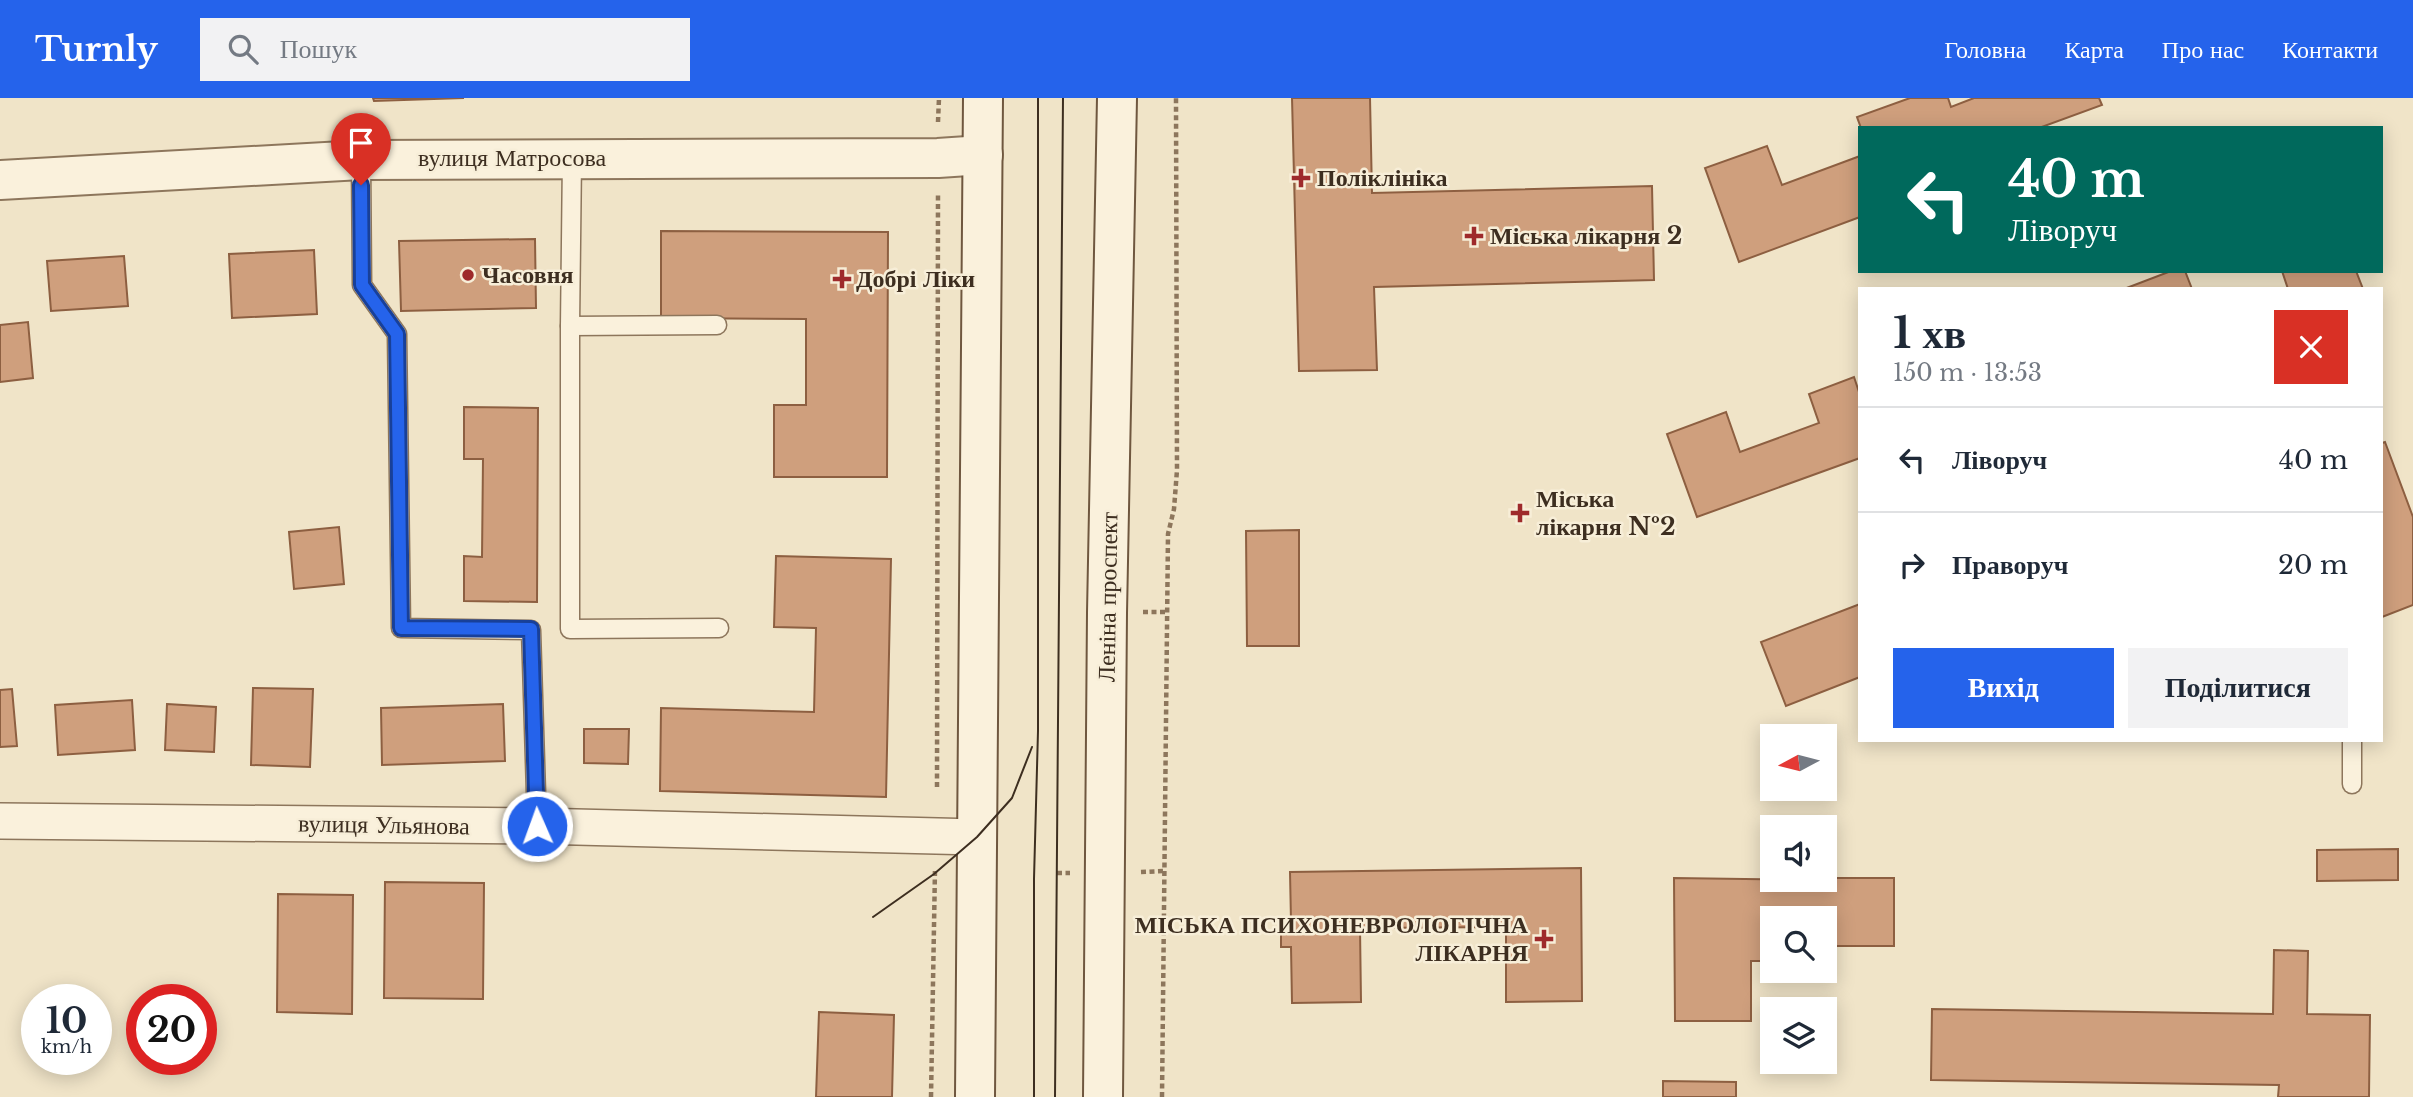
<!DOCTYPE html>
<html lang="uk">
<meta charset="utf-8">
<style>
:root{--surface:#fff;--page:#f2f2f3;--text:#1f2937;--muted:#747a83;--line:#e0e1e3;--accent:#2563eb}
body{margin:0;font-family:"Libre Baskerville",serif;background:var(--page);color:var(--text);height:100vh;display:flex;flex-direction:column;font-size:26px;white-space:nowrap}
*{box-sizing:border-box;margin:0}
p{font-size:23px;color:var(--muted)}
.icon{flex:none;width:38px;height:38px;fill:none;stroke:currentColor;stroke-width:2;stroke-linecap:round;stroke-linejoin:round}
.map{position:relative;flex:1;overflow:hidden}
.sheet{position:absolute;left:1858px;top:189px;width:525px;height:455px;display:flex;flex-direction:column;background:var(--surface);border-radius:0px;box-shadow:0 4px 18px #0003}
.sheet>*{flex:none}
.hud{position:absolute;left:1858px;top:28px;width:525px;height:147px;border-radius:0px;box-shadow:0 4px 18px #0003;background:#00695c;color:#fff;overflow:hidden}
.needle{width:46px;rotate:263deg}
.fabs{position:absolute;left:1760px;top:626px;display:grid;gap:14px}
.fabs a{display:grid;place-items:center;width:77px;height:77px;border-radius:0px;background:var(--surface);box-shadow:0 4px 18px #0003;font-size:35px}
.speed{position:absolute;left:21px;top:886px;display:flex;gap:14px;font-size:35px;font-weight:700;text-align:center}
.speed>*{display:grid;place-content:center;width:91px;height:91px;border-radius:50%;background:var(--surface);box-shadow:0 4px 18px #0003;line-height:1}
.speed small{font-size:18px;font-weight:400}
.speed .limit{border:10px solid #d22;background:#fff;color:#111}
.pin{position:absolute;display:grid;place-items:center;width:60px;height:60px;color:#fff;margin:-72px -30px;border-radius:50% 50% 50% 0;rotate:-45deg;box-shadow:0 0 7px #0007}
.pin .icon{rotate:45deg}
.me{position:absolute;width:77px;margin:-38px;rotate:358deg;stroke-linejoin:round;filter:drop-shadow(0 0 5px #0008)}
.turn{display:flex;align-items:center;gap:24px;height:147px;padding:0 35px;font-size:32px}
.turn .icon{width:91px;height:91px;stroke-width:2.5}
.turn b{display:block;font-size:49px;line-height:60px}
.round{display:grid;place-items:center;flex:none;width:74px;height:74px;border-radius:0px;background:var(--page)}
.overview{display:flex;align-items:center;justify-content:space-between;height:119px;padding:0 35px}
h1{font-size:42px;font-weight:700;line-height:52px}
.button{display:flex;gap:14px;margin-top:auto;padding:14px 35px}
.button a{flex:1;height:80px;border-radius:0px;background:var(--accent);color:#fff;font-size:28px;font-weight:700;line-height:80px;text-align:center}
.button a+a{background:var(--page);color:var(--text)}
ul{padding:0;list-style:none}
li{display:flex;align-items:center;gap:21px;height:105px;padding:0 35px;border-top:2px solid var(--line)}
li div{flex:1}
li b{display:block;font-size:26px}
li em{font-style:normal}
header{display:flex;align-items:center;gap:42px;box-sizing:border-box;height:98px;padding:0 35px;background:var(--accent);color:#fff}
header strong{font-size:33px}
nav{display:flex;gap:38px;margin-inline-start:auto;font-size:24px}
.search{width:490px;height:63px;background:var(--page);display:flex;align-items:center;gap:18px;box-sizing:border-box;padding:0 24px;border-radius:0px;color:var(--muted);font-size:26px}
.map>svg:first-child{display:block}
.building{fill:#cf9f7d;stroke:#8d5f41;stroke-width:2}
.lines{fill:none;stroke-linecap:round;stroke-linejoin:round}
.service-casing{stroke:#8d765c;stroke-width:21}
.minor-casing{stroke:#8d765c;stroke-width:38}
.tertiary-casing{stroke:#8d765c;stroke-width:42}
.secondary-casing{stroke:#6f573f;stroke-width:42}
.path{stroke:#8d765c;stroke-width:4.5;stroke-dasharray:5 3.5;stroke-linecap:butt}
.service{stroke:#faf1dc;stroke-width:18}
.minor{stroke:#faf1dc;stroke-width:35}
.tertiary{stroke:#faf1dc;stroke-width:38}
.secondary{stroke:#faf1dc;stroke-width:38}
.tram{stroke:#3d2e20;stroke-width:2}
.route-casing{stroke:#184099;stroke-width:18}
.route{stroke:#2563eb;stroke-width:12}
.poi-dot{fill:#9e2a2b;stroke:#f7eed8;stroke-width:2.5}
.labels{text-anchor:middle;stroke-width:5;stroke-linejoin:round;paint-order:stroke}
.street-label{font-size:24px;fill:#3d2e20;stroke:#f7eed8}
.poi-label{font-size:24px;font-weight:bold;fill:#3d2e20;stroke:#f7eed8;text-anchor:start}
</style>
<header>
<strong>Turnly</strong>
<div class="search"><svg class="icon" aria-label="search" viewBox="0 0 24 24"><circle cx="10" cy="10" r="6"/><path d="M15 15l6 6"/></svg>Пошук</div>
<nav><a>Головна</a><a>Карта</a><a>Про нас</a><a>Контакти</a></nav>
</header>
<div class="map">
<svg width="2413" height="999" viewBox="0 0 2413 999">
<rect width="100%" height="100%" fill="#f0e4c8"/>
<!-- building -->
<g class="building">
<path d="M373,0H464L374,3Z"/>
<path d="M1292,0H1370L1372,95L1652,88L1654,182L1374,189L1377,272L1299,273Z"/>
<path d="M1910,0H1948L1951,9L1974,0H2099L2102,7L2039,30H1861L1857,19Z"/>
<path d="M1767,48L1782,87L1860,58V119L1739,164L1705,70Z"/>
<path d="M661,133L888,134L887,379H774V307H806V221L661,220Z"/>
<path d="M535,141L536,210L401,213L399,143Z"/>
<path d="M314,152L317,216L232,220L229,156Z"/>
<path d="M124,158L128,208L51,213L47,163Z"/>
<path d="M2171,173H2185L2192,191H2124Z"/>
<path d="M2282,173H2356L2363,191H2288Z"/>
<path d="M28,224L33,280L0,284V227Z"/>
<path d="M1854,279L1860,297V360L1697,419L1667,336L1726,314L1740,354L1819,325L1809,296Z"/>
<path d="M464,309L538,310L537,504L464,503V458L482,459L483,361H464Z"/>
<path d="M2385,344L2413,419V507L2382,519V345Z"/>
<path d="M339,429L344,486L294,491L289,434Z"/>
<path d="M1299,432V548H1247L1246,433Z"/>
<path d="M776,458L891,461L886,699L660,693L661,610L814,614L816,530L774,529Z"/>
<path d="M1860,506V579L1786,608L1761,544Z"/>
<path d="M253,590L313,591L310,669L251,667Z"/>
<path d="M12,591L17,648L0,649V592Z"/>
<path d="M132,602L135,652L58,657L55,607Z"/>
<path d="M167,606L216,609L214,654L165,652Z"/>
<path d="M503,606L505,663L382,667L381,610Z"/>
<path d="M584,631H629L628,666L584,665Z"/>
<path d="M2398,751V782L2317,783V752Z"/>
<path d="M1581,770L1582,903L1506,904V829L1360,830L1361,904L1292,905L1291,849H1281V824L1291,823L1290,774Z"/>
<path d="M1674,780L1825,782V780H1894V848H1825V821H1773V863H1751V923H1675Z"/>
<path d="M385,784L484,785L483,901L384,900Z"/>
<path d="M278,796L353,797L352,916L277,914Z"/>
<path d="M2274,852L2308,853L2307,916L2370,917L2369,999H2278L2279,987L1931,982L1932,911L2273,916Z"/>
<path d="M819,914L894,917L892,999H816Z"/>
<path d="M1663,983L1736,984V999H1663Z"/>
</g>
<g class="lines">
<!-- service casing -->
<g class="service-casing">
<g id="service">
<path d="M572,60L570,228L717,227"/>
<path d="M361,62L362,187L397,236L401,530L531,532L537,728"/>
<path d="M570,228V531L719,530"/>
<path d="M2352,642V686"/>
</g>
</g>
<!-- minor casing -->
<g class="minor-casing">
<path id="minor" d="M0,723L537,728L977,739"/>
</g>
<!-- tertiary casing -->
<g class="tertiary-casing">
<path id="tertiary" d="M0,82L361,62L938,60L983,57"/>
</g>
<!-- secondary casing -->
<g class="secondary-casing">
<g id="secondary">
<path d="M975,999L983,0"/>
<path d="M1103,999L1107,515L1117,0"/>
</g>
</g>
<!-- path -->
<g class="path">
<path d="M938,24L939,0"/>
<path d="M1143,514H1168"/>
<path d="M937,689L938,95"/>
<path d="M1141,774L1164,773"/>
<path d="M1057,775H1070"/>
<path d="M931,999L935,771"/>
<path d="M1162,999L1168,436L1174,411L1177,372L1176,0"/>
</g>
<!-- service -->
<use href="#service" class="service"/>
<!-- minor -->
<use href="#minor" class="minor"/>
<!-- tertiary -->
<use href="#tertiary" class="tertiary"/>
<!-- secondary -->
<use href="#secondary" class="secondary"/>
<!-- tram -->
<g class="tram">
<path d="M873,819L934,776L977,739L1012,700L1032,649"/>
<path d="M1034,999V781L1038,633V0"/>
<path d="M1055,999L1063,0"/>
</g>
</g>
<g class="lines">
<!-- route casing -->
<g class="route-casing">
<path id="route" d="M361,87L362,187L397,236L401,530L531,531L537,728"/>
</g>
<!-- route -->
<use href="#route" class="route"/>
</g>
<!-- markers -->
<g class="poi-dot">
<path d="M1297.5 69.5h7v7h7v7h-7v7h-7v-7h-7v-7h7z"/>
<path d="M1470.5 127.5h7v7h7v7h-7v7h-7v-7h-7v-7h7z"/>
<circle cx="468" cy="177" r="7"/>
<path d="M838.5 170.5h7v7h7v7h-7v7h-7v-7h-7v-7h7z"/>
<path d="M1516.5 404.5h7v7h7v7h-7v7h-7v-7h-7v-7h7z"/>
<path d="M1540.5 830.5h7v7h7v7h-7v7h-7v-7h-7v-7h7z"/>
</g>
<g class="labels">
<!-- street labels -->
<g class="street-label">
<text x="512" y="68">вулиця Матросова</text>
<text transform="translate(1108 499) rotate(-89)" y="8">Леніна проспект</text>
<text transform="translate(384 727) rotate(1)" y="8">вулиця Ульянова</text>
</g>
<!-- poi labels -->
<g class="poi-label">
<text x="1317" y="88">Поліклініка</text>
<text x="1490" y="146">Міська лікарня 2</text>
<text x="482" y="185">Часовня</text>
<text x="856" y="189">Добрі Ліки</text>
<text x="1536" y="409">Міська<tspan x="1536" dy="28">лікарня №2</tspan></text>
<text x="1528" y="835" text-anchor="end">МІСЬКА ПСИХОНЕВРОЛОГІЧНА<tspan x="1528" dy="28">ЛІКАРНЯ</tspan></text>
</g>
</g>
</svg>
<div class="fabs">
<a><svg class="needle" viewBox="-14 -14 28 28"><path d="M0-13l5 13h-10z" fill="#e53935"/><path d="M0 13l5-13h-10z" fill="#747a83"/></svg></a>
<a><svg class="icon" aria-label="sound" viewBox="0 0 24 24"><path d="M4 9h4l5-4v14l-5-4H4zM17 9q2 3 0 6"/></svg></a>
<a><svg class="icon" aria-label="search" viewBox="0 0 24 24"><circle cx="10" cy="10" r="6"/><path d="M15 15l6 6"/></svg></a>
<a><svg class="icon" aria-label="layers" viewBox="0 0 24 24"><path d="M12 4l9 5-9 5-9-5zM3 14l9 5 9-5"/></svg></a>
</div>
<div class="speed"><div>10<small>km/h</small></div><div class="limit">20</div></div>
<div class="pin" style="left:361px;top:87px;background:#d93025"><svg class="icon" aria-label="arrive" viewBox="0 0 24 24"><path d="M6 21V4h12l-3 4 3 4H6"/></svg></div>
<svg class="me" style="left:537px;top:728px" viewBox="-20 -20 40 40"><circle r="17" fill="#2563eb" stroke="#fff" stroke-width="3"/><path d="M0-11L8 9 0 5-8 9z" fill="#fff"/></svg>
<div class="hud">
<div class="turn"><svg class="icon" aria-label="left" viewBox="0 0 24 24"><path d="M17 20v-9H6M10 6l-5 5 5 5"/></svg><div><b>40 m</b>Ліворуч</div></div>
</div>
<section class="sheet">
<div class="overview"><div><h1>1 хв</h1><p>150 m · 13:53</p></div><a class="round" style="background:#d93025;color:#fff"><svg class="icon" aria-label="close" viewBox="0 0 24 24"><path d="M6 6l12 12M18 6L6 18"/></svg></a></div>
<ul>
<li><svg class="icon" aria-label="left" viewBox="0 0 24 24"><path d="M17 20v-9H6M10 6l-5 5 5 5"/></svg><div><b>Ліворуч</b></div><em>40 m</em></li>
<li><svg class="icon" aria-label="right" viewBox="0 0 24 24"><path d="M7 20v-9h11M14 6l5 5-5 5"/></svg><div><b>Праворуч</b></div><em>20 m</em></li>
</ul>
<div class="button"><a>Вихід</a><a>Поділитися</a></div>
</section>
</div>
